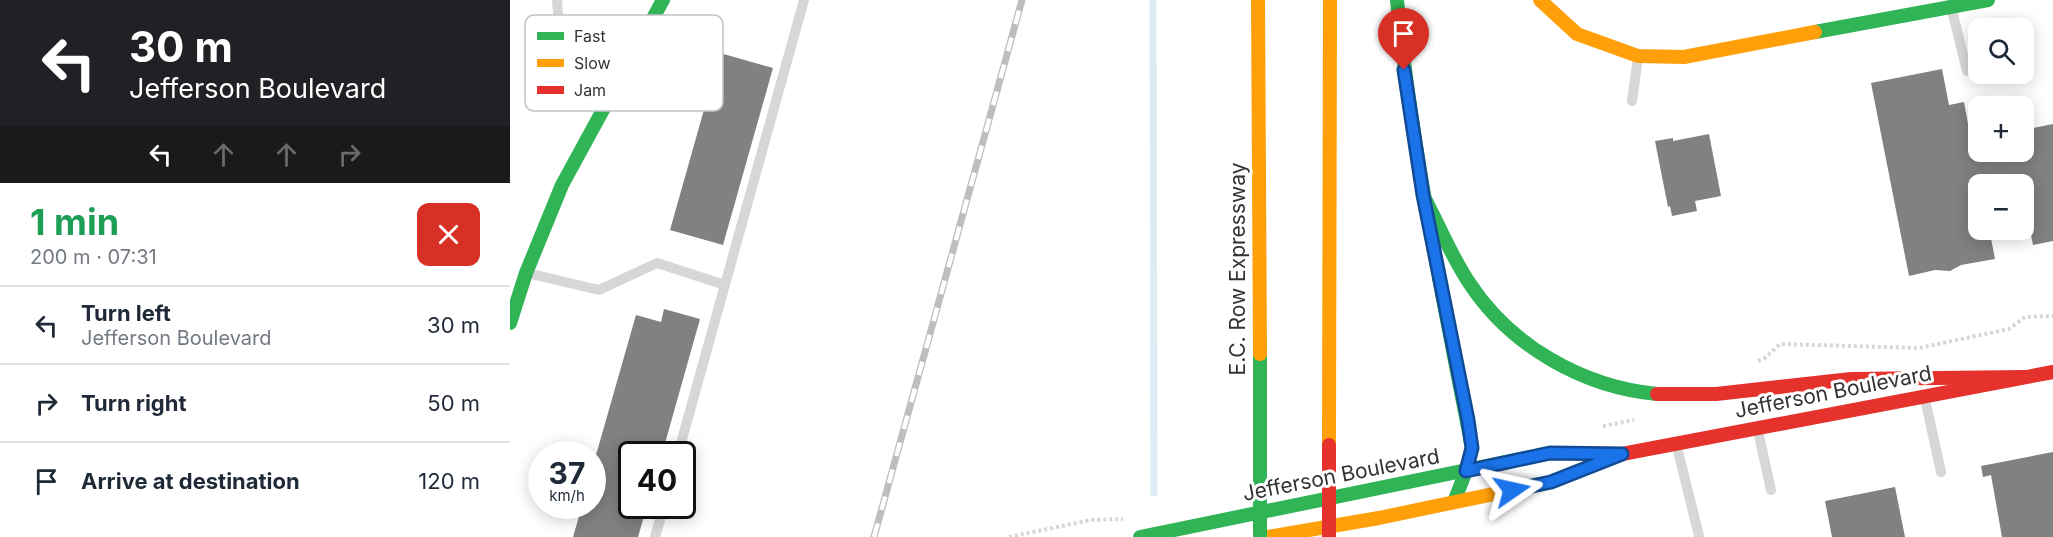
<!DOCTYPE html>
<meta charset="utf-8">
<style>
:root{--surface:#fff;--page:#f2f2f3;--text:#1f2937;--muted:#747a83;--line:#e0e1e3}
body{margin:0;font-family:Inter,sans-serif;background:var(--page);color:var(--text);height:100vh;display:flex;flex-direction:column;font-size:22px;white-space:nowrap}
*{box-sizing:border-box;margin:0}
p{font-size:20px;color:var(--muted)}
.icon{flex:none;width:33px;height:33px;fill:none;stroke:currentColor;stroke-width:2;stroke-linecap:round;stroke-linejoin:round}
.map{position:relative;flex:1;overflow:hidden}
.panel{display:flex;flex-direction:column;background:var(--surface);width:510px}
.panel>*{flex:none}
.top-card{background:#202124;color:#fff;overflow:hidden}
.tools{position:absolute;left:1458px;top:18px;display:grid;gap:12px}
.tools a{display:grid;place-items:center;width:66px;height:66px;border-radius:12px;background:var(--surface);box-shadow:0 3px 15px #0003;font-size:30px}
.speed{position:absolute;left:18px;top:441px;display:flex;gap:12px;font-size:30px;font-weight:700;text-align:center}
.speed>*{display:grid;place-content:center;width:78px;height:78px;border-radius:50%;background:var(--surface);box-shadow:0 3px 15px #0003;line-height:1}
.speed small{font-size:15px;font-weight:400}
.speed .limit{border:3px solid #111;border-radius:9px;background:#fff;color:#111}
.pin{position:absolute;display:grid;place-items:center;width:51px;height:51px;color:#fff;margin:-62px -26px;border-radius:50% 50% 50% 0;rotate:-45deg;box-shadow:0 0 6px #0007}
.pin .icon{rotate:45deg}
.me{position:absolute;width:66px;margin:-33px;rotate:79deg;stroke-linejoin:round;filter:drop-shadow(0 0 4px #0008)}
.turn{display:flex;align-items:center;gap:21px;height:126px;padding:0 30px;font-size:27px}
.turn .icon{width:78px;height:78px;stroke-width:2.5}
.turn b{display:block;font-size:42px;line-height:51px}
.lanes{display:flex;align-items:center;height:57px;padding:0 30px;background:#0003;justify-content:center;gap:30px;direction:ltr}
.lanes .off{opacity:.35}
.round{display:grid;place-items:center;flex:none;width:63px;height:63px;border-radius:12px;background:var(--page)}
.head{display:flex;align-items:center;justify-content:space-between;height:102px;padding:0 30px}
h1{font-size:36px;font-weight:700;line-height:45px;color:#1e9e55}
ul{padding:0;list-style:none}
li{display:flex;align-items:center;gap:18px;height:78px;padding:0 30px;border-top:2px solid var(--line)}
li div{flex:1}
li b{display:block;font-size:22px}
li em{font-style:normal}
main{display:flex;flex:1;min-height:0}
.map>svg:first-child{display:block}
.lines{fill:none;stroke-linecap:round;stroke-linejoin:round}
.stream{stroke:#ddebf3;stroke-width:7}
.building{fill:#818181}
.path{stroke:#d6d6d6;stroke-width:4;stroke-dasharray:3 3;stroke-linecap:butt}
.lane{stroke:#d7d7d7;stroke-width:10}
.fast{stroke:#30b455;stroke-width:14}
.slow{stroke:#ff9f0a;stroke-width:14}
.jam{stroke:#e5322d;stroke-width:14}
.rail-casing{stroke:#bebebe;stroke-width:7}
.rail{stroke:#fff;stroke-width:4.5;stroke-dasharray:14;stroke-linecap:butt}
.fast-bridge{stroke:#30b455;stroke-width:14}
.jam-bridge{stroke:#e5322d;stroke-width:14}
.route-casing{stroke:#114b97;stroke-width:15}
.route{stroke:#1a73e8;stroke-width:10}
.labels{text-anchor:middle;stroke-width:6;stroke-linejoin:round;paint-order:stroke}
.street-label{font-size:21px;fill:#333;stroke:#fff}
.key{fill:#fff;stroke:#c2c2c2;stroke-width:1.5}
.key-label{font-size:16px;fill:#333}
</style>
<main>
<section class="panel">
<div class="top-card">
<div class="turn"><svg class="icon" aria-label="left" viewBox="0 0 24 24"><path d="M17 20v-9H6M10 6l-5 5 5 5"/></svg><div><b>30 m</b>Jefferson Boulevard</div></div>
<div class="lanes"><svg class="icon" aria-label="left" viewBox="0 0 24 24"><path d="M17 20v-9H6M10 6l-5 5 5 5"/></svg><svg class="icon off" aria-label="ahead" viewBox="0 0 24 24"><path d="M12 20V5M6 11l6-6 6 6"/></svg><svg class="icon off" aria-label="ahead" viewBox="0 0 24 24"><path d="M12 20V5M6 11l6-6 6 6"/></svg><svg class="icon off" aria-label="right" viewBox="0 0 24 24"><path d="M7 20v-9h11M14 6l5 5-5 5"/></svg></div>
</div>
<div class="head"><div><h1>1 min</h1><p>200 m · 07:31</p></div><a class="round" style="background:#d93025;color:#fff"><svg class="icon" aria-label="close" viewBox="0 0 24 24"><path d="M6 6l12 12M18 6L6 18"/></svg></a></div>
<ul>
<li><svg class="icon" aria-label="left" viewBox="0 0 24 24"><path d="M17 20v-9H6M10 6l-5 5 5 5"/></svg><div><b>Turn left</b><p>Jefferson Boulevard</p></div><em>30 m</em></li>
<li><svg class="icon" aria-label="right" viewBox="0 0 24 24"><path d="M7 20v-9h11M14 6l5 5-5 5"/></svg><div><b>Turn right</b></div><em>50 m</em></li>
<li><svg class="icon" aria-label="arrive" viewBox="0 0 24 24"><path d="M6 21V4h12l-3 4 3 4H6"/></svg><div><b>Arrive at destination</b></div><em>120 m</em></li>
</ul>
</section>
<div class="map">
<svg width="1543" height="537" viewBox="0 0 1543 537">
<rect width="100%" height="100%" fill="#fff"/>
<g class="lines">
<!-- stream -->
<path class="stream" d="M643,0L644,493"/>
</g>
<!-- building -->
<g class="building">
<path d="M210,53L263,68L213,245L160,230Z"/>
<path d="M1432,69L1439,105L1454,102L1461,140L1468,138V152H1514V130L1543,124V241L1523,245L1519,225L1514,226V184H1468V230H1491L1480,233L1485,259L1451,265L1440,271L1425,270L1399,276L1361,83Z"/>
<path d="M1199,134L1211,196L1185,201L1187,211L1162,216L1160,206L1158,207L1145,141L1163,138V141Z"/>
<path d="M154,309L190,319L152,454H122V506H137L128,537H63L72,506H82V469L126,315L151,322Z"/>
<path d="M1543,452V537H1492L1481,475L1473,477L1471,466Z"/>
<path d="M1385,487L1395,537H1322L1315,501Z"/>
</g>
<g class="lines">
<!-- path -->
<g class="path">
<path d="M1248,361L1255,358L1270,344L1409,348L1499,329L1515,317L1543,316"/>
<path d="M1093,426L1124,420"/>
<path d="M499,537L581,520L613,519"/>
</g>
<!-- lane -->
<g class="lane">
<path d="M47,0L50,41L101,87"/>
<path d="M1442,10L1457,71"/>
<path d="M1122,101L1128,57"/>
<path d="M17,273L89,290L147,263L215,285"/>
<path d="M1415,399L1431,472"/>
<path d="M1248,431L1261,490"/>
<path d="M1167,447L1189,536"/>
<path d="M168,454L294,0"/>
<path d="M145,537L154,506"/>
</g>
<!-- fast -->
<g class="fast">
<path d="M887,0C902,151 933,299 962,448L956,471L944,502"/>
<path d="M1305,32L1478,0"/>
<path d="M913,195C929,225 941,256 960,284C1001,346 1073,387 1147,394"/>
<path d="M0,323L16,273L52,185L153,0"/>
<path d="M750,354V451"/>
<path d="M630,537L1040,453H1048"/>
</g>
<!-- slow -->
<g class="slow">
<path d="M748,0L750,354"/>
<path d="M1030,0L1067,34L1128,56L1174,57L1305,32"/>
<path d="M819,445L820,0"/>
<path d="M758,537L869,518L1041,482L1098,459"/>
</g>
<!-- jam -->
<g class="jam">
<path d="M1147,394H1206L1341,379L1514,377"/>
<path d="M1048,453L1112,454L1543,372"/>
</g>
<!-- rail casing -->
<g class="rail-casing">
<path id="rail" d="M364,537L512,0"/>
</g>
<!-- rail -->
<use href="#rail" class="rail"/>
<!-- fast-bridge -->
<path class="fast-bridge" d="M750,451V537"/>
<!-- jam-bridge -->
<path class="jam-bridge" d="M819,445V537"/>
</g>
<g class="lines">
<!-- route casing -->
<g class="route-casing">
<path id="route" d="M894,70L913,195L958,420L962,448L956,471L1040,453L1112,454L1041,482L1002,490"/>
</g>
<!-- route -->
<use href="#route" class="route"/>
</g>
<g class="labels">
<!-- street labels -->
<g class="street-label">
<text transform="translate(728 269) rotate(-90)" y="7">E.C. Row Expressway</text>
<text transform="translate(1323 392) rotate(-11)" y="7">Jefferson Boulevard</text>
<text transform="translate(831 475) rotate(-11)" y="7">Jefferson Boulevard</text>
</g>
</g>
<!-- legend -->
<rect x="15" y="15" width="198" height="96" rx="9" class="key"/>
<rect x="27" y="32" width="27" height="8" fill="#30b455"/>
<rect x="27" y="59" width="27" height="8" fill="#ff9f0a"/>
<rect x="27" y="86" width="27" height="8" fill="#e5322d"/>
<g class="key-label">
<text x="64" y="42">Fast</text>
<text x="64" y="69">Slow</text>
<text x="64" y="96">Jam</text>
</g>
</svg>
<div class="tools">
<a><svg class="icon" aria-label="search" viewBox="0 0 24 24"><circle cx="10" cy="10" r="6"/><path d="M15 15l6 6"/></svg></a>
<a>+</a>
<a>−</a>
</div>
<div class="speed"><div>37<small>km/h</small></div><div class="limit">40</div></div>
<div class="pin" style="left:894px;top:70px;background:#d93025"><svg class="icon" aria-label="arrive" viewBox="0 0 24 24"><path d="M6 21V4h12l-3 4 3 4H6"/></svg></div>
<svg class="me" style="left:1002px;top:490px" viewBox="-20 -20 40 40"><path d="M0-17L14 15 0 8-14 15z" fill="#1a73e8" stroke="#fff" stroke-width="4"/></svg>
</div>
</main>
